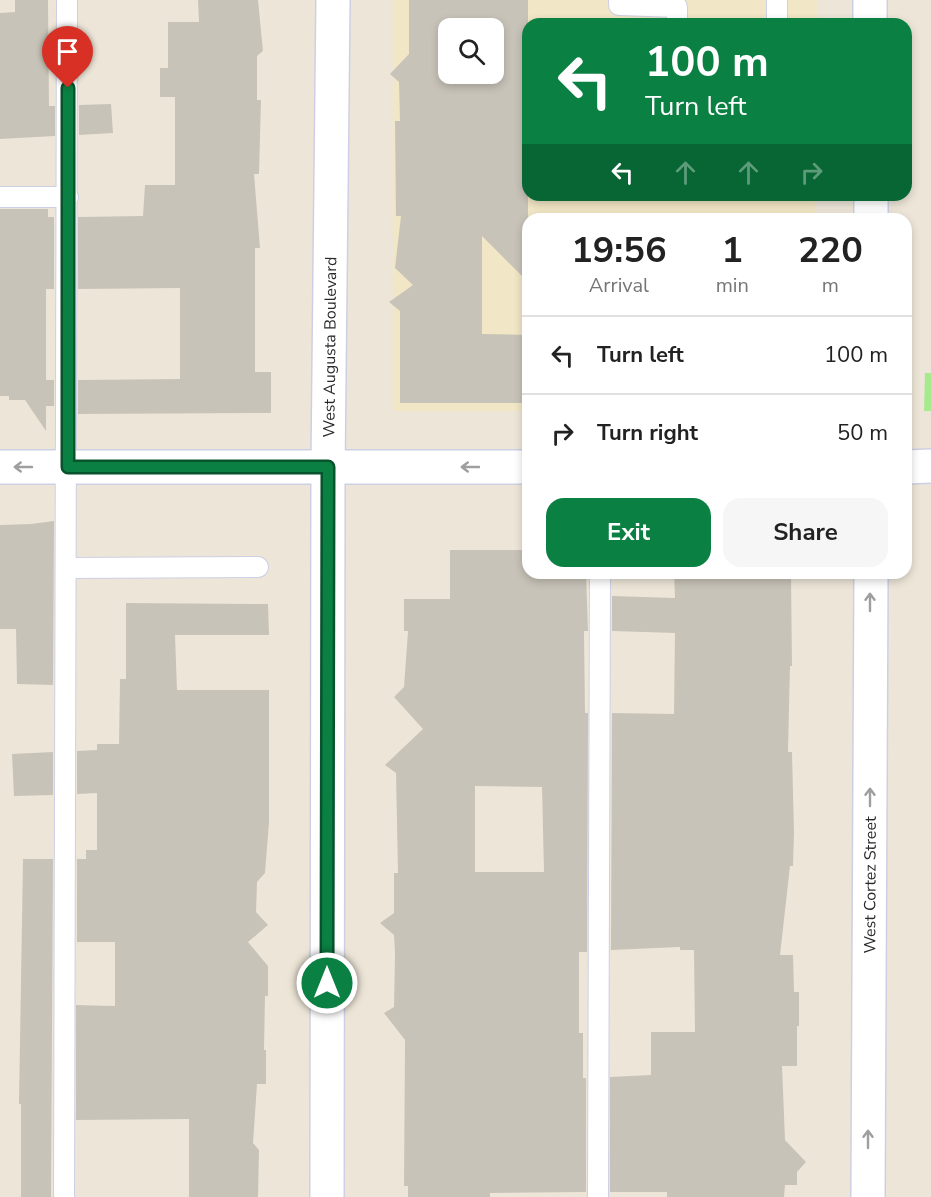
<!DOCTYPE html>
<style>
:root{--surface:#fff;--page:#f6f6f6;--text:#222;--muted:#767676;--line:#e0e0e0;--accent:#0b8043}
body{margin:0;font-family:"Nunito Sans",sans-serif;background:var(--page);color:var(--text);height:100vh;display:flex;flex-direction:column;font-size:22px;white-space:nowrap}
*{box-sizing:border-box;margin:0}
p{font-size:20px;color:var(--muted)}
.icon{flex:none;width:33px;height:33px;fill:none;stroke:currentColor;stroke-width:2;stroke-linecap:round;stroke-linejoin:round}
.map{position:relative;flex:1;overflow:hidden}
.drawer{position:absolute;left:522px;top:213px;width:390px;height:366px;display:flex;flex-direction:column;background:var(--surface);border-radius:18px;box-shadow:0 3px 9px #0003}
.drawer>*{flex:none}
.guide{position:absolute;left:522px;top:18px;width:390px;height:183px;border-radius:18px;box-shadow:0 3px 9px #0003;background:#0b8043;color:#fff;overflow:hidden}
.fabs{position:absolute;left:438px;top:18px;display:grid;gap:12px}
.fabs a{display:grid;place-items:center;width:66px;height:66px;border-radius:12px;background:var(--surface);box-shadow:0 3px 9px #0003;font-size:30px}
.pin{position:absolute;display:grid;place-items:center;width:51px;height:51px;color:#fff;margin:-62px -26px;border-radius:50% 50% 50% 0;rotate:-45deg;box-shadow:0 0 6px #0007}
.pin .icon{rotate:45deg}
.me{position:absolute;width:66px;margin:-33px;rotate:0deg;stroke-linejoin:round;filter:drop-shadow(0 0 4px #0008)}
.turn{display:flex;align-items:center;gap:21px;height:126px;padding:0 24px;font-size:27px}
.turn .icon{width:78px;height:78px;stroke-width:2.5}
.turn b{display:block;font-size:42px;line-height:51px}
.lanes{display:flex;align-items:center;height:57px;padding:0 24px;background:#0003;justify-content:center;gap:30px;direction:ltr}
.lanes .off{opacity:.35}
.eta{display:flex;justify-content:space-evenly;align-items:center;height:102px;text-align:center}
.eta b{font-size:36px;font-weight:700;line-height:42px}
.cta{display:flex;gap:12px;margin-top:auto;padding:12px 24px}
.cta a{flex:1;height:69px;border-radius:18px;background:var(--accent);color:#fff;font-size:24px;font-weight:700;line-height:69px;text-align:center}
.cta a+a{background:var(--page);color:var(--text)}
ul{padding:0;list-style:none}
li{display:flex;align-items:center;gap:18px;height:78px;padding:0 24px;border-top:2px solid var(--line)}
li div{flex:1}
li b{display:block;font-size:22px}
li em{font-style:normal}
.map>svg:first-child{display:block}
.education{fill:#f1e6c5;fill-rule:evenodd}
.green{fill:#a6ea8e}
.building{fill:#c8c3b8;fill-rule:evenodd}
.lines{fill:none;stroke-linecap:round;stroke-linejoin:round}
.lane-casing{stroke:#cdd0e4;stroke-width:22}
.street-casing{stroke:#cdd0e4;stroke-width:36}
.secondary-casing{stroke:#cdd0e4;stroke-width:36}
.lane{stroke:#fff;stroke-width:20}
.street{stroke:#fff;stroke-width:33}
.secondary{stroke:#fff;stroke-width:33}
.oneway{stroke:#9f9f9f}
.route-casing{stroke:#07532c;stroke-width:15}
.route{stroke:#0b8043;stroke-width:10}
.labels{text-anchor:middle;stroke-width:4.5;stroke-linejoin:round;paint-order:stroke}
.street-label{font-size:16px;fill:#292929;stroke:#fff}
</style>
<div class="map">
<svg width="931" height="1197" viewBox="0 0 931 1197">
<rect width="100%" height="100%" fill="#ede6d8"/>
<!-- education -->
<path class="education" d="M394,0H818V24H528V195H816L815,219H528V411H394ZM448,28H494V74H448Z"/>
<!-- green -->
<path class="green" d="M925,373H931V411H924Z"/>
<!-- building -->
<g class="building">
<path d="M15,0H48L49,106H55V136L0,139V13L15,12Z"/>
<path d="M198,0H258L263,51L257,56V100H261L259,174H254L260,248H255V372H271V413L78,414V380L180,379V288L78,289V217L143,216L145,185H175V97H160V68H168V22H199Z"/>
<path d="M409,0H528V282L482,236V334L528,335V403H400V311L389,302L413,285L395,268L401,216H396L395,121H400L399,82L390,74L409,54ZM448,28H494V74H448Z"/>
<path d="M111,104L113,133L79,135V105Z"/>
<path d="M0,209H48V217H54V289H46V380H54V406H46V431L25,400H9V396H0Z"/>
<path d="M54,521L53,685L17,684L16,629H0V525L31,524Z"/>
<path d="M450,550H528V573H586L588,631H584L585,713H588L587,952H579V1033H583V1078H586V1192L490,1193V1197H408V1186H404L405,1040L384,1013L394,1007L395,953L394,935L380,923L394,913V873H398L396,773L385,765L423,729L394,697L404,687L408,631H404V599H450ZM475,786L542,787L544,872H475Z"/>
<path d="M674,573H791L792,666H790L788,752H792L794,833L793,866H790L780,955H793L794,992H799V1026H797V1066H782L785,1140L806,1162L797,1172V1185H785L784,1197H667V1192H610V1077L651,1075V1032H695L694,950H680V947L611,950L612,713L674,714L675,633L612,631V596L675,598Z"/>
<path d="M126,603L268,604L269,635H175L177,690H269V822L265,873L257,882L256,912L268,925L248,942L268,966V996H265L264,1050H266V1084H257L253,1143L259,1150L258,1197H189V1119L76,1120V1005L115,1006V942H77V859H86V850H97V793L77,794V751L97,750V744H119L120,679H126Z"/>
<path d="M53,752V795L14,796L12,754Z"/>
<path d="M23,859H53L51,1197H21V1104H19Z"/>
</g>
<g class="lines">
<!-- lane casing -->
<g class="lane-casing">
<g id="lane">
<path d="M619,0V5L677,7V24"/>
<path d="M777,24V0"/>
<path d="M0,197H68"/>
<path d="M67,568L258,567"/>
<path d="M64,1197L67,0"/>
<path d="M598,1197L600,573"/>
</g>
</g>
<!-- street casing -->
<g class="street-casing">
<g id="street">
<path d="M870,0V24"/>
<path d="M871,195V219"/>
<path d="M0,467H528"/>
<path d="M906,467L931,466"/>
<path id="s1" d="M868,1197L871,573"/>
</g>
</g>
<!-- secondary casing -->
<g class="secondary-casing">
<g id="secondary">
<path id="s2" d="M327,1197L328,467L333,0"/>
</g>
</g>
<!-- lane -->
<use href="#lane" class="lane"/>
<!-- street -->
<use href="#street" class="street"/>
<!-- secondary -->
<use href="#secondary" class="secondary"/>
</g>
<!-- one-way arrows -->
<defs><path id="oneway-shaft" d="M-6 0H5M1.5-3L5.5 0L1.5 3" fill="none" stroke-width="1.6" stroke-linecap="round" stroke-linejoin="round" transform="scale(1.5)"/></defs>
<g class="oneway">
<use href="#oneway-shaft" transform="translate(23 467) rotate(180)"/>
<use href="#oneway-shaft" transform="translate(470 467) rotate(180)"/>
<use href="#oneway-shaft" transform="translate(870 602) rotate(-90)"/>
<use href="#oneway-shaft" transform="translate(870 797) rotate(-90)"/>
<use href="#oneway-shaft" transform="translate(868 1139) rotate(-90)"/>
</g>
<g class="lines">
<!-- route casing -->
<g class="route-casing">
<path id="route" d="M68,88V467H328L327,983"/>
</g>
<!-- route -->
<use href="#route" class="route"/>
</g>
<g class="labels">
<!-- street labels -->
<g class="street-label">
<text dy="6" stroke="none"><textPath href="#s2" startOffset="850">West Augusta Boulevard</textPath></text>
<text dy="6" stroke="none"><textPath href="#s1" startOffset="312">West Cortez Street</textPath></text>
</g>
</g>
</svg>
<div class="fabs">
<a><svg class="icon" aria-label="search" viewBox="0 0 24 24"><circle cx="10" cy="10" r="6"/><path d="M15 15l6 6"/></svg></a>
</div>
<div class="pin" style="left:68px;top:88px;background:#d93025"><svg class="icon" aria-label="arrive" viewBox="0 0 24 24"><path d="M6 21V4h12l-3 4 3 4H6"/></svg></div>
<svg class="me" style="left:327px;top:983px" viewBox="-20 -20 40 40"><circle r="17" fill="#0b8043" stroke="#fff" stroke-width="3"/><path d="M0-11L8 9 0 5-8 9z" fill="#fff"/></svg>
<div class="guide">
<div class="turn"><svg class="icon" aria-label="left" viewBox="0 0 24 24"><path d="M17 20v-9H6M10 6l-5 5 5 5"/></svg><div><b>100 m</b>Turn left</div></div>
<div class="lanes"><svg class="icon" aria-label="left" viewBox="0 0 24 24"><path d="M17 20v-9H6M10 6l-5 5 5 5"/></svg><svg class="icon off" aria-label="ahead" viewBox="0 0 24 24"><path d="M12 20V5M6 11l6-6 6 6"/></svg><svg class="icon off" aria-label="ahead" viewBox="0 0 24 24"><path d="M12 20V5M6 11l6-6 6 6"/></svg><svg class="icon off" aria-label="right" viewBox="0 0 24 24"><path d="M7 20v-9h11M14 6l5 5-5 5"/></svg></div>
</div>
<section class="drawer">
<div class="eta">
<div><b>19:56</b><p>Arrival</p></div>
<div><b>1</b><p>min</p></div>
<div><b>220</b><p>m</p></div>
</div>
<ul>
<li><svg class="icon" aria-label="left" viewBox="0 0 24 24"><path d="M17 20v-9H6M10 6l-5 5 5 5"/></svg><div><b>Turn left</b></div><em>100 m</em></li>
<li><svg class="icon" aria-label="right" viewBox="0 0 24 24"><path d="M7 20v-9h11M14 6l5 5-5 5"/></svg><div><b>Turn right</b></div><em>50 m</em></li>
</ul>
<div class="cta"><a>Exit</a><a>Share</a></div>
</section>
</div>
